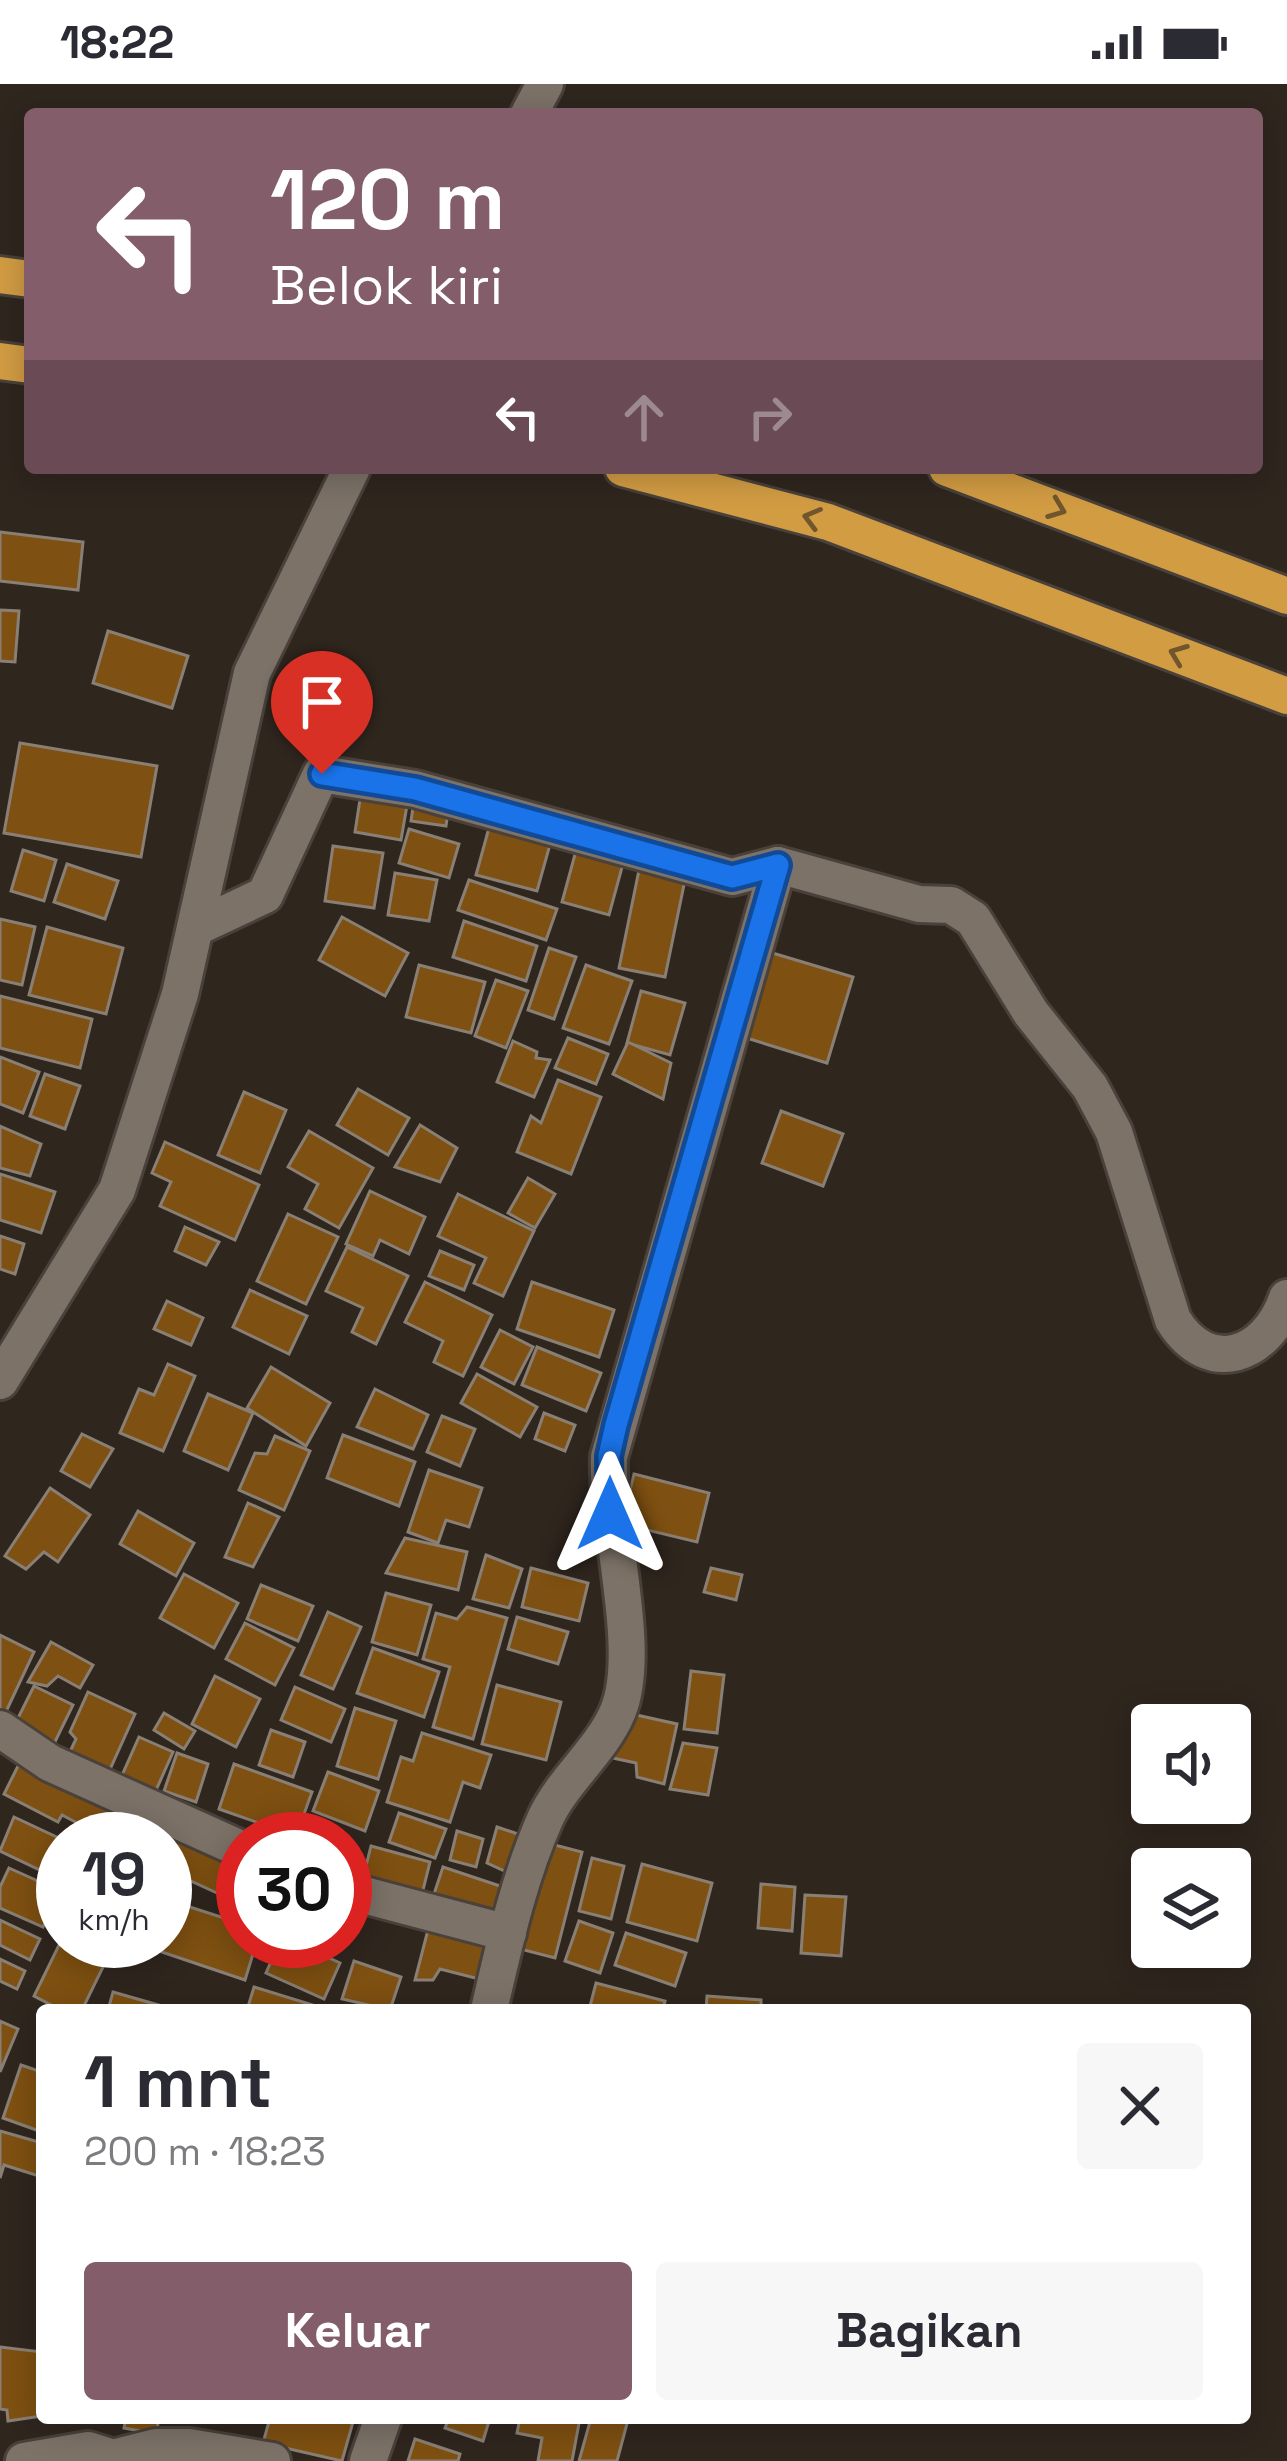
<!DOCTYPE html>
<html lang="id">
<meta charset="utf-8">
<style>
:root{--surface:#fff;--page:#f7f7f7;--text:#2b2b33;--muted:#7c7c81;--accent:#845d6b}
body{margin:0;font-family:"Space Grotesk",sans-serif;background:var(--page);color:var(--text);height:100vh;display:flex;flex-direction:column;font-size:45px;white-space:nowrap}
*{box-sizing:border-box;margin:0}
p{font-size:39px;color:var(--muted)}
.icon{flex:none;width:66px;height:66px;fill:none;stroke:currentColor;stroke-width:2;stroke-linecap:round;stroke-linejoin:round}
.map{position:relative;flex:1;overflow:hidden}
.sheet{position:absolute;left:36px;top:1920px;width:1215px;height:420px;display:flex;flex-direction:column;background:var(--surface);border-radius:12px;box-shadow:0 6px 30px #0003}
.sheet>*{flex:none}
.hud{position:absolute;left:24px;top:24px;width:1239px;height:366px;border-radius:12px;box-shadow:0 6px 30px #0003;background:#845d6b;color:#fff;overflow:hidden}
.buttons{position:absolute;left:1131px;top:1620px;display:grid;gap:24px}
.buttons a{display:grid;place-items:center;width:120px;height:120px;border-radius:12px;background:var(--surface);box-shadow:0 6px 30px #0003;font-size:60px}
.speed{position:absolute;left:36px;top:1728px;display:flex;gap:24px;font-size:60px;font-weight:700;text-align:center}
.speed>*{display:grid;place-content:center;width:156px;height:156px;border-radius:50%;background:var(--surface);box-shadow:0 6px 30px #0003;line-height:1}
.speed small{font-size:30px;font-weight:400}
.speed .limit{border:18px solid #d22;background:#fff;color:#111}
.pin{position:absolute;display:grid;place-items:center;width:102px;height:102px;color:#fff;margin:-123px -51px;border-radius:50% 50% 50% 0;rotate:-45deg;box-shadow:0 0 12px #0007}
.pin .icon{rotate:45deg}
.me{position:absolute;width:132px;margin:-66px;rotate:0deg;stroke-linejoin:round;filter:drop-shadow(0 0 9px #0008)}
.turn{display:flex;align-items:center;gap:42px;height:252px;padding:0 48px;font-size:54px}
.turn .icon{width:156px;height:156px;stroke-width:2.5}
.turn b{display:block;font-size:84px;line-height:102px}
.lanes{display:flex;align-items:center;height:114px;padding:0 48px;background:#0003;justify-content:center;gap:60px;direction:ltr}
.lanes .off{opacity:.35}
.round{display:grid;place-items:center;flex:none;width:126px;height:126px;border-radius:12px;background:var(--page)}
.overview{display:flex;align-items:center;justify-content:space-between;height:204px;padding:0 48px}
h1{font-size:72px;font-weight:700;line-height:90px}
.action{display:flex;gap:24px;margin-top:auto;padding:24px 48px}
.action a{flex:1;height:138px;border-radius:12px;background:var(--accent);color:#fff;font-size:48px;font-weight:700;line-height:138px;text-align:center}
.action a+a{background:var(--page);color:var(--text)}
.status{display:flex;justify-content:space-between;align-items:center;height:84px;padding:0 60px;background:var(--surface);direction:ltr}
.status svg{height:33px;fill:currentColor}
.map>svg:first-child{display:block}
.building{fill:#7e5011;stroke:#897f74;stroke-width:3}
.lines{fill:none;stroke-linecap:round;stroke-linejoin:round}
.street-casing{stroke:#49413a;stroke-width:42}
.highway-casing{stroke:#49413a;stroke-width:42}
.street{stroke:#7c7268;stroke-width:36}
.highway{stroke:#d29c43;stroke-width:36}
.oneway{stroke:#70552d}
.route-casing{stroke:#114b97;stroke-width:30}
.route{stroke:#1a73e8;stroke-width:21}
</style>
<div class="status"><b>18:22</b><svg viewBox="0 0 49 12"><path d="M0 12V9h3v3zM5 12V6h3v6zM10 12V3h3v9zM15 12V0h3v12zM26 1h20v11H26zM47 4h2v5h-2z"/></svg></div>
<div class="map">
<svg width="1287" height="2377" viewBox="0 0 1287 2377">
<rect width="100%" height="100%" fill="#2f261e"/>
<!-- building -->
<g class="building">
<path d="M0,448L83,458L78,506L0,497Z"/>
<path d="M0,526L19,527L15,578L0,577Z"/>
<path d="M108,547L188,572L172,624L93,599Z"/>
<path d="M20,659L157,682L141,773L4,749Z"/>
<path d="M363,696L410,704L401,756L355,748Z"/>
<path d="M415,710L450,715L446,742L411,737Z"/>
<path d="M490,740L551,757L537,807L476,791Z"/>
<path d="M409,745L459,760L449,794L399,779Z"/>
<path d="M333,762L383,769L374,824L325,817Z"/>
<path d="M577,763L624,776L609,831L562,818Z"/>
<path d="M23,766L56,776L44,817L11,807Z"/>
<path d="M67,780L118,797L105,835L54,818Z"/>
<path d="M639,786L685,796L665,893L619,884Z"/>
<path d="M395,789L437,796L429,837L388,831Z"/>
<path d="M469,796L557,825L546,856L458,826Z"/>
<path d="M342,833L408,869L385,912L319,876Z"/>
<path d="M0,835L35,843L22,901L0,896Z"/>
<path d="M464,837L537,862L526,897L453,873Z"/>
<path d="M47,843L123,864L106,930L29,911Z"/>
<path d="M749,862L853,893L827,979L724,947Z"/>
<path d="M549,864L576,873L554,935L528,926Z"/>
<path d="M419,881L485,898L471,949L406,933Z"/>
<path d="M586,881L632,897L609,960L563,944Z"/>
<path d="M496,896L528,907L506,964L475,952Z"/>
<path d="M641,907L685,919L670,971L627,959Z"/>
<path d="M0,912L92,935L80,984L0,964Z"/>
<path d="M568,954L608,970L596,1000L555,984Z"/>
<path d="M513,957L537,968L536,974L550,976L534,1013L497,998Z"/>
<path d="M628,958L671,979L663,1015L613,990Z"/>
<path d="M0,973L39,988L23,1029L0,1020Z"/>
<path d="M45,990L80,1002L65,1045L30,1032Z"/>
<path d="M558,996L601,1013L571,1090L517,1068L531,1032L541,1039Z"/>
<path d="M358,1005L409,1034L388,1071L337,1041Z"/>
<path d="M244,1008L286,1026L260,1089L218,1071Z"/>
<path d="M781,1027L843,1050L823,1102L762,1079Z"/>
<path d="M420,1041L457,1064L440,1098L395,1083Z"/>
<path d="M0,1042L41,1060L30,1092L0,1084Z"/>
<path d="M309,1047L373,1084L339,1144L305,1125L318,1100L288,1083Z"/>
<path d="M165,1058L259,1101L235,1156L160,1122L171,1098L152,1089Z"/>
<path d="M0,1090L55,1108L41,1149L0,1136Z"/>
<path d="M528,1094L555,1110L535,1144L508,1129Z"/>
<path d="M370,1107L425,1133L409,1170L380,1156L373,1172L346,1160Z"/>
<path d="M458,1110L534,1147L503,1212L474,1199L486,1174L438,1152Z"/>
<path d="M288,1130L338,1153L306,1220L257,1197Z"/>
<path d="M185,1143L219,1158L206,1181L175,1167Z"/>
<path d="M0,1152L24,1160L15,1190L0,1185Z"/>
<path d="M347,1163L408,1192L376,1260L352,1248L363,1224L326,1207Z"/>
<path d="M440,1167L474,1181L464,1206L429,1192Z"/>
<path d="M425,1198L492,1231L463,1292L434,1278L443,1257L405,1238Z"/>
<path d="M532,1198L614,1226L599,1273L517,1245Z"/>
<path d="M250,1206L307,1232L289,1270L233,1243Z"/>
<path d="M167,1217L203,1234L191,1261L154,1245Z"/>
<path d="M500,1246L533,1263L514,1300L481,1283Z"/>
<path d="M537,1263L601,1289L586,1327L522,1301Z"/>
<path d="M168,1280L195,1292L163,1367L120,1349L139,1305L154,1311Z"/>
<path d="M271,1283L330,1319L306,1362L247,1324Z"/>
<path d="M477,1290L537,1323L520,1353L461,1319Z"/>
<path d="M375,1305L428,1331L413,1365L357,1343Z"/>
<path d="M208,1310L253,1329L228,1386L184,1367Z"/>
<path d="M544,1329L575,1341L565,1367L535,1355Z"/>
<path d="M442,1332L475,1345L460,1382L427,1368Z"/>
<path d="M82,1350L113,1365L90,1403L61,1387Z"/>
<path d="M343,1351L415,1378L399,1422L327,1394Z"/>
<path d="M275,1352L310,1367L284,1426L239,1406L255,1369L267,1370Z"/>
<path d="M429,1386L482,1404L469,1443L446,1436L438,1459L408,1448Z"/>
<path d="M634,1390L709,1409L697,1458L622,1440Z"/>
<path d="M50,1404L90,1431L58,1478L44,1468L26,1485L5,1472Z"/>
<path d="M248,1419L279,1433L253,1483L225,1473Z"/>
<path d="M138,1427L194,1459L176,1492L120,1460Z"/>
<path d="M405,1454L467,1468L458,1506L386,1489Z"/>
<path d="M486,1471L522,1485L509,1524L473,1515Z"/>
<path d="M531,1484L588,1499L579,1537L522,1523Z"/>
<path d="M711,1484L742,1491L736,1516L704,1508Z"/>
<path d="M184,1490L238,1519L214,1564L160,1534Z"/>
<path d="M261,1501L313,1522L298,1557L247,1535Z"/>
<path d="M386,1509L431,1521L417,1571L372,1558Z"/>
<path d="M467,1523L507,1534L473,1655L433,1643L450,1583L423,1575L436,1529L457,1535Z"/>
<path d="M328,1528L361,1543L333,1605L301,1591Z"/>
<path d="M517,1533L568,1548L558,1580L508,1565Z"/>
<path d="M245,1539L294,1564L275,1601L226,1575Z"/>
<path d="M0,1551L34,1568L4,1632L0,1630Z"/>
<path d="M51,1558L93,1581L80,1604L58,1592L47,1602L28,1598Z"/>
<path d="M373,1564L439,1588L424,1633L357,1609Z"/>
<path d="M691,1587L724,1591L717,1649L684,1645Z"/>
<path d="M215,1592L260,1615L236,1663L192,1640Z"/>
<path d="M497,1601L561,1618L546,1676L482,1660Z"/>
<path d="M34,1602L73,1621L51,1666L12,1646Z"/>
<path d="M295,1603L345,1625L331,1658L281,1636Z"/>
<path d="M88,1608L135,1630L107,1692L67,1674L76,1655L70,1648Z"/>
<path d="M355,1624L396,1637L378,1695L337,1682Z"/>
<path d="M623,1628L677,1640L664,1700L637,1693L636,1679L613,1674Z"/>
<path d="M164,1629L195,1647L184,1665L154,1646Z"/>
<path d="M271,1646L305,1658L293,1693L259,1681Z"/>
<path d="M422,1649L491,1671L480,1704L463,1698L450,1738L387,1718L401,1673L413,1677Z"/>
<path d="M139,1653L173,1668L153,1713L119,1698Z"/>
<path d="M683,1659L717,1664L708,1711L670,1705Z"/>
<path d="M177,1669L208,1680L196,1718L164,1707Z"/>
<path d="M20,1678L110,1726L98,1750L62,1731L58,1738L4,1710Z"/>
<path d="M234,1680L312,1708L296,1752L219,1725Z"/>
<path d="M328,1688L379,1707L365,1747L313,1727Z"/>
<path d="M399,1729L446,1745L435,1774L389,1758Z"/>
<path d="M14,1733L63,1756V1797L0,1767Z"/>
<path d="M154,1733L243,1774V1821L165,1785V1755H144Z"/>
<path d="M310,1741L351,1757L345,1773V1755H304Z"/>
<path d="M497,1743L524,1752L513,1791L487,1779Z"/>
<path d="M457,1747L483,1755L476,1783L450,1776Z"/>
<path d="M547,1759L582,1768L555,1874L520,1865Z"/>
<path d="M371,1762L430,1778L419,1822L360,1806Z"/>
<path d="M592,1774L624,1782L611,1835L579,1827Z"/>
<path d="M642,1780L712,1799L697,1857L627,1838Z"/>
<path d="M443,1783L506,1804L493,1843L430,1822Z"/>
<path d="M9,1784L60,1807L43,1843L0,1824V1803Z"/>
<path d="M761,1800L795,1803L792,1847L758,1844Z"/>
<path d="M805,1811L846,1813L841,1872L801,1869Z"/>
<path d="M165,1815L243,1840V1857H257L245,1896L144,1862L145,1857H165Z"/>
<path d="M0,1836L40,1855L30,1876L0,1861Z"/>
<path d="M579,1837L613,1849L600,1889L565,1877Z"/>
<path d="M430,1838L490,1853L479,1895L440,1885L433,1896H415Z"/>
<path d="M626,1849L686,1869L675,1902L615,1881Z"/>
<path d="M61,1857L105,1879L82,1926H61L34,1912Z"/>
<path d="M280,1857H292L340,1879L324,1915L266,1889Z"/>
<path d="M0,1875L25,1887L17,1905L0,1897Z"/>
<path d="M354,1877L401,1893L390,1926L342,1915Z"/>
<path d="M596,1899L665,1917L663,1926H589Z"/>
<path d="M254,1903L316,1922L315,1926H247Z"/>
<path d="M113,1908L169,1924L168,1926H108Z"/>
<path d="M707,1912L761,1916V1926H706Z"/>
<path d="M0,1937L18,1945L0,1988Z"/>
<path d="M21,1981L42,1988V2048L3,2034Z"/>
<path d="M0,2047L42,2059V2093L4,2081L0,2094Z"/>
<path d="M0,2263L42,2268V2332L8,2337L7,2326L0,2325Z"/>
<path d="M126,2334H159L156,2350L124,2344Z"/>
<path d="M270,2334L353,2338L342,2377L263,2359Z"/>
<path d="M449,2334H490L483,2357L445,2344Z"/>
<path d="M520,2334H580L572,2377H538L542,2354L517,2349Z"/>
<path d="M591,2334L628,2336L617,2377H579Z"/>
<path d="M415,2355L460,2370L458,2377H408Z"/>
</g>
<g class="lines">
<!-- street casing -->
<g class="street-casing">
<g id="street">
<path d="M529,30L545,0"/>
<path d="M195,844L265,811L321,690L415,705L732,793L778,781L919,820L951,821L973,835L1031,929L1090,1003L1114,1048L1173,1236C1209,1294 1267,1272 1287,1214"/>
<path d="M0,1297L117,1106L180,910L252,589L352,384"/>
<path d="M0,1645L50,1679L243,1766"/>
<path d="M345,1806L508,1849"/>
<path d="M489,1926C504,1862 519,1793 546,1733C564,1695 602,1666 618,1627C643,1566 606,1444 609,1373L778,781"/>
<path d="M24,2377L88,2366L113,2374L156,2363H189L272,2377"/>
<path d="M368,2377L383,2334"/>
</g>
</g>
<!-- highway casing -->
<g class="highway-casing">
<g id="highway">
<path d="M0,191L30,195"/>
<path d="M0,277L30,281"/>
<path d="M623,384L828,438L1287,612"/>
<path d="M947,384L1287,512"/>
</g>
</g>
<!-- street -->
<use href="#street" class="street"/>
<!-- highway -->
<use href="#highway" class="highway"/>
</g>
<!-- one-way arrows -->
<defs><path id="oneway-chevron" d="M-2-3.5L2.5 0L-2 3.5" fill="none" stroke-width="1.6" stroke-linecap="round" stroke-linejoin="round" transform="scale(3)"/></defs>
<g class="oneway">
<use href="#oneway-chevron" transform="translate(1057 425) rotate(21)"/>
<use href="#oneway-chevron" transform="translate(812 434) rotate(-165)"/>
<use href="#oneway-chevron" transform="translate(1178 570) rotate(-159)"/>
</g>
<g class="lines">
<!-- route casing -->
<g class="route-casing">
<path id="route" d="M322,690L415,705L732,793L778,781L616,1341L609,1372L610,1430"/>
</g>
<!-- route -->
<use href="#route" class="route"/>
</g>
</svg>
<div class="buttons">
<a><svg class="icon" aria-label="sound" viewBox="0 0 24 24"><path d="M4 9h4l5-4v14l-5-4H4zM17 9q2 3 0 6"/></svg></a>
<a><svg class="icon" aria-label="layers" viewBox="0 0 24 24"><path d="M12 4l9 5-9 5-9-5zM3 14l9 5 9-5"/></svg></a>
</div>
<div class="speed"><div>19<small>km/h</small></div><div class="limit">30</div></div>
<div class="pin" style="left:322px;top:690px;background:#d93025"><svg class="icon" aria-label="arrive" viewBox="0 0 24 24"><path d="M6 21V4h12l-3 4 3 4H6"/></svg></div>
<svg class="me" style="left:610px;top:1430px" viewBox="-20 -20 40 40"><path d="M0-17L14 15 0 8-14 15z" fill="#1a73e8" stroke="#fff" stroke-width="4"/></svg>
<div class="hud">
<div class="turn"><svg class="icon" aria-label="left" viewBox="0 0 24 24"><path d="M17 20v-9H6M10 6l-5 5 5 5"/></svg><div><b>120 m</b>Belok kiri</div></div>
<div class="lanes"><svg class="icon" aria-label="left" viewBox="0 0 24 24"><path d="M17 20v-9H6M10 6l-5 5 5 5"/></svg><svg class="icon off" aria-label="ahead" viewBox="0 0 24 24"><path d="M12 20V5M6 11l6-6 6 6"/></svg><svg class="icon off" aria-label="right" viewBox="0 0 24 24"><path d="M7 20v-9h11M14 6l5 5-5 5"/></svg></div>
</div>
<section class="sheet">
<div class="overview"><div><h1>1 mnt</h1><p>200 m · 18:23</p></div><a class="round"><svg class="icon" aria-label="close" viewBox="0 0 24 24"><path d="M6 6l12 12M18 6L6 18"/></svg></a></div>
<div class="action"><a>Keluar</a><a>Bagikan</a></div>
</section>
</div>
